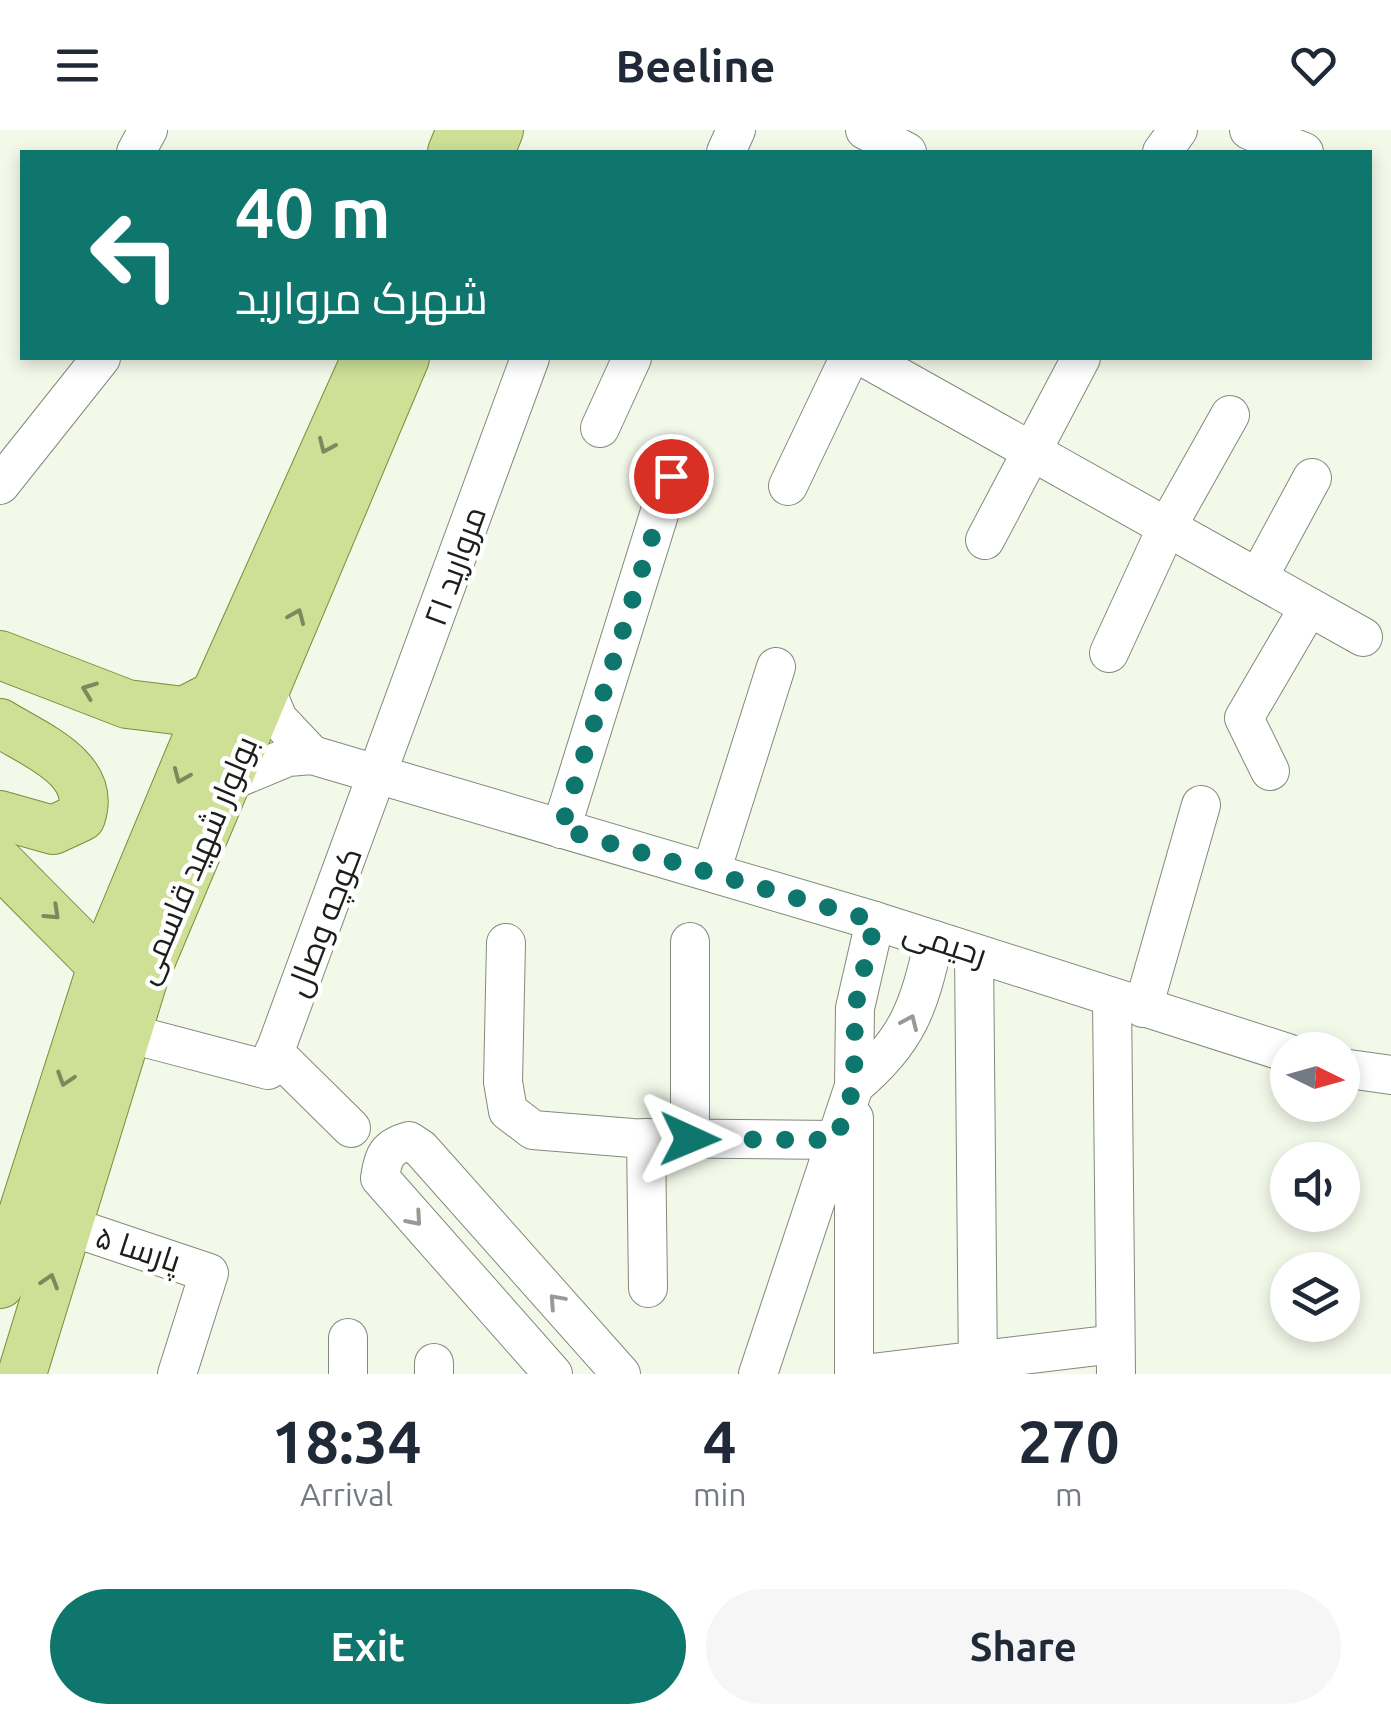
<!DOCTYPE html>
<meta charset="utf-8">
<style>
:root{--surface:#fff;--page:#f6f6f7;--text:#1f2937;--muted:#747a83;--accent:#0f766e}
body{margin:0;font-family:Ubuntu,Cairo,sans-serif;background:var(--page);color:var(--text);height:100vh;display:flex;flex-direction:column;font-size:38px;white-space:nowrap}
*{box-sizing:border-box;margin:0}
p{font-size:32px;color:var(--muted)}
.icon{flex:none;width:55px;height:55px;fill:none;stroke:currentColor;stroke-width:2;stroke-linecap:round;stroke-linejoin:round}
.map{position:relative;height:1244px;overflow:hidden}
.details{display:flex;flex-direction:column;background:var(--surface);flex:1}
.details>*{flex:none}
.banner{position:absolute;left:20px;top:20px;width:1352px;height:210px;border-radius:0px;box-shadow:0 5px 15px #0003;background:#0f766e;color:#fff;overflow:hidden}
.needle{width:65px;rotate:95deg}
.tools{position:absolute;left:1270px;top:902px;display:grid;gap:20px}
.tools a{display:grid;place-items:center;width:90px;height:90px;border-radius:50%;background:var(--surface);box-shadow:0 5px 15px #0003;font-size:50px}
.pin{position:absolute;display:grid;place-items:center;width:85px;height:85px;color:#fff;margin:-42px;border:5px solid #fff;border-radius:50%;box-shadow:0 2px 10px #0007}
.me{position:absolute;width:110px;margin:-55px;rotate:91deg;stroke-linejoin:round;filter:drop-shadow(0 0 8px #0008)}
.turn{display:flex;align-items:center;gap:35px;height:210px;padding:0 50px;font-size:45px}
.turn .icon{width:130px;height:130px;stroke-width:2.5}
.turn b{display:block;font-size:70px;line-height:85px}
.eta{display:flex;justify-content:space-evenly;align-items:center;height:170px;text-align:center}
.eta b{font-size:60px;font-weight:600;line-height:70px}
.action{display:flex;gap:20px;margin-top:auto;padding:20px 50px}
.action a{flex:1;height:115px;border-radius:60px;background:var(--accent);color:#fff;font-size:40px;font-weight:600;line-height:115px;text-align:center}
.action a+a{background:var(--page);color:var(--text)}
header{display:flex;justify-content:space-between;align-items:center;height:130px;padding:0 50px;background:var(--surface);font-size:45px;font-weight:600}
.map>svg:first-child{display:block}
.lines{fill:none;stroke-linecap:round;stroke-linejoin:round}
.minor-casing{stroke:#84897b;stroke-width:40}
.major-casing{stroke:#798e3c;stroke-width:50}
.minor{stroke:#fff;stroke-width:38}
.major{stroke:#cde095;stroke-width:48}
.oneway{stroke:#7d895d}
.oneway2{stroke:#999a98}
.route{stroke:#0f766e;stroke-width:18;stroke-dasharray:0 32.4}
.labels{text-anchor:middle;stroke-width:9;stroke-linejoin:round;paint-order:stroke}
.street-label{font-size:32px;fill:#1c1e19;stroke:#fff}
</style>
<header><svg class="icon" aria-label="menu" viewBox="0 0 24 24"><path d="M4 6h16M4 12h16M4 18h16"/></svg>Beeline<svg class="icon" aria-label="heart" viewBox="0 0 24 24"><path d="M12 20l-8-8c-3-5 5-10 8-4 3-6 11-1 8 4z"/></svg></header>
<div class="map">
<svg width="1391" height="1244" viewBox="0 0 1391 1244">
<rect width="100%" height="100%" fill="#f3f9e9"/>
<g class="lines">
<!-- minor casing -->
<g class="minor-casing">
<g id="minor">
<path d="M865,0L907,22"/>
<path d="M1249,0L1304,22"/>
<path d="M136,22L148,0"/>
<path d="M726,22L736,0"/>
<path d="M1162,22L1178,0"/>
<path d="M865,228L1363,507"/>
<path d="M600,298L632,228"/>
<path d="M0,355L101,228"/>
<path d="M788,356L849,228"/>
<path d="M985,410L1081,228"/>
<path d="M1258,448L1312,348"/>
<path d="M1109,523L1167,397L1230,285"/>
<path d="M266,560L278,589L312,625"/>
<path d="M1270,641L1244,588L1309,477"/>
<path d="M230,651L288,627L312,625L875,791L1288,923"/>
<path d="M561,699L671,346"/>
<path d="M711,742L776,537"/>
<path d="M506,813L503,952L508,981L533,1000L632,1008L836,1010"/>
<path d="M974,823L978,1244"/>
<path d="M1112,868L1116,1244"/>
<path d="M1143,878L1201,675"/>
<path d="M127,903L268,940L530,228"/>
<path d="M274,922L351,998"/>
<path d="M1342,938L1391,945"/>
<path d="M854,956C908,911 919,877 934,810"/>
<path d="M646,1008L648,1158"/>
<path d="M690,1009V812"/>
<path d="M66,1095L209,1143L177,1244"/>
<path d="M348,1208V1244"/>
<path d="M434,1233V1244"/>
<path d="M553,1244L380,1048C383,1026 387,1017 409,1011L421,1019L621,1244"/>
<path d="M758,1244L854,956L855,878L875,791"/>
<path d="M854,1244V988"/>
<path d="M863,1244L1115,1214"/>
</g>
</g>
<!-- major casing -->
<g class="major-casing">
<g id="major">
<path d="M452,22L461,0"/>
<path d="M490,22L499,0"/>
<path d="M0,525L127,574L184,581L215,565"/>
<path d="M0,593C35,615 97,638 81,687L53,700L0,685"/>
<path d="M0,733L102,836L127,842"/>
<path d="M0,1154L102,836L215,565L366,228"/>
<path d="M22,1244L144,847L405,228"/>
</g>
</g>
<!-- minor -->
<use href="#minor" class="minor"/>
<!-- major -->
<use href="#major" class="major"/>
</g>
<!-- one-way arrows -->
<defs><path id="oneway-chevron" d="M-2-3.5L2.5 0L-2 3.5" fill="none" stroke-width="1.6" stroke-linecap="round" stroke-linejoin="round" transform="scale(2.5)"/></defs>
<g class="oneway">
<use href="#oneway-chevron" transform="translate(326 316) rotate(114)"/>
<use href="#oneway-chevron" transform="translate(297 486) rotate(-67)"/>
<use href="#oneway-chevron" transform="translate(89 560) rotate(-159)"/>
<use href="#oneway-chevron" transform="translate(181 646) rotate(113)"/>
<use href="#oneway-chevron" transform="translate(53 783) rotate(43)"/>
<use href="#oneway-chevron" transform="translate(65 949) rotate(108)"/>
<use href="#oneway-chevron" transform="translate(50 1151) rotate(-73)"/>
</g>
<g class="oneway2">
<use href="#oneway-chevron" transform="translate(910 892) rotate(-66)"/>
<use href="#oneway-chevron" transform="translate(415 1089) rotate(49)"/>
<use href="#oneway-chevron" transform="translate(556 1171) rotate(-132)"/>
</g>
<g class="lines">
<!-- route -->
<path class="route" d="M671,346L561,699L875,791L855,878L854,956L836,1010L690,1009"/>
</g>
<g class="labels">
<!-- street labels -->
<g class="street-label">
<text transform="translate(455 436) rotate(-70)" y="11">مروارید ۲۱</text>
<text transform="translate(196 730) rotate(-67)" y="11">بولوار شهید قاسمی</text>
<text transform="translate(324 792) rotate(-69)" y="11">کوچه وصال</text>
<text transform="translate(945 813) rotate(18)" y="11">رحیمی</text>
<text transform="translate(138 1119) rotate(18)" y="11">پارسا ۵</text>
</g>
</g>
</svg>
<div class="tools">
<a><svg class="needle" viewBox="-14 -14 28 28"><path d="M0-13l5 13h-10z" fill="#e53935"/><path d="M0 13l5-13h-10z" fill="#747a83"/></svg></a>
<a><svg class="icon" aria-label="sound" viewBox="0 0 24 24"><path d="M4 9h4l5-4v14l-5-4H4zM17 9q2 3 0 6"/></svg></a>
<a><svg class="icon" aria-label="layers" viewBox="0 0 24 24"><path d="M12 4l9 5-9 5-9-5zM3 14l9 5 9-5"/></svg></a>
</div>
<div class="pin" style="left:671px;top:346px;background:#d93025"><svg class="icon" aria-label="arrive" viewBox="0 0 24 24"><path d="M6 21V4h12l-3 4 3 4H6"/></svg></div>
<svg class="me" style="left:690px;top:1009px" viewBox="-20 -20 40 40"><path d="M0-17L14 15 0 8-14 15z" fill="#0f766e" stroke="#fff" stroke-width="4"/></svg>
<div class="banner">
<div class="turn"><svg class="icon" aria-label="left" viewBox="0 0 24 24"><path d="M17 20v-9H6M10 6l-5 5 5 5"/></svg><div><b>40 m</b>شهرک مروارید</div></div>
</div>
</div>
<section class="details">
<div class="eta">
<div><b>18:34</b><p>Arrival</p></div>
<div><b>4</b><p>min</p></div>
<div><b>270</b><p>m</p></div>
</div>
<div class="action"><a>Exit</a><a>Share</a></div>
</section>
